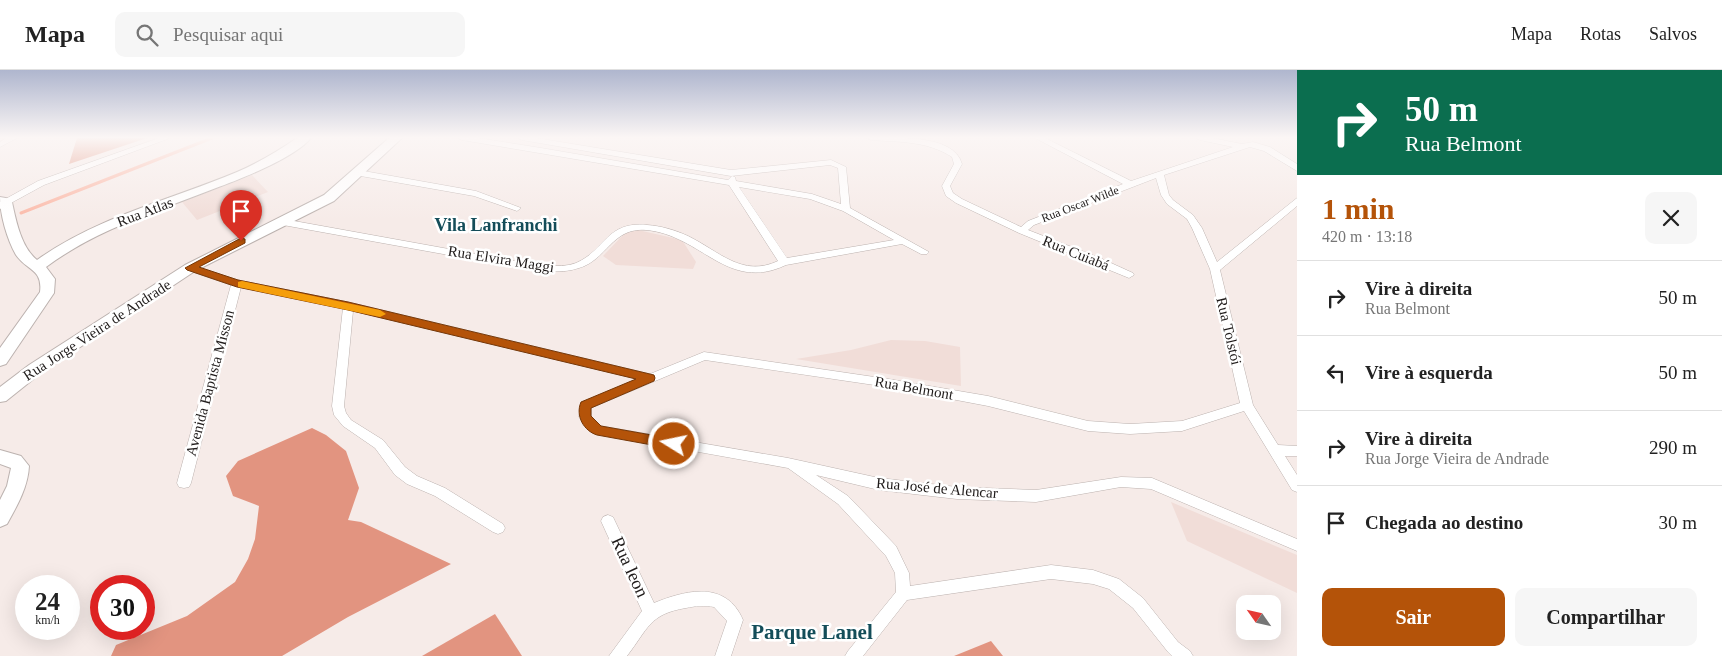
<!DOCTYPE html>
<html lang="pt">
<meta charset="utf-8">
<style>
:root{--surface:#fff;--page:#f6f6f6;--text:#222;--muted:#767676;--line:#e0e0e0;--accent:#b45309}
body{margin:0;font-family:Georgia,serif;background:var(--page);color:var(--text);height:100vh;display:flex;flex-direction:column;font-size:19px;white-space:nowrap}
*{box-sizing:border-box;margin:0}
p{font-size:16px;color:var(--muted)}
.icon{flex:none;width:28px;height:28px;fill:none;stroke:currentColor;stroke-width:2;stroke-linecap:round;stroke-linejoin:round}
.map{position:relative;flex:1;overflow:hidden}
.panel{display:flex;flex-direction:column;background:var(--surface);width:425px}
.panel>*{flex:none}
.guide{background:#0b6e4f;color:#fff;overflow:hidden}
.needle{width:32px;rotate:304deg}
.fabs{position:absolute;left:1236px;top:525px;display:grid;gap:10px}
.fabs a{display:grid;place-items:center;width:45px;height:45px;border-radius:10px;background:var(--surface);box-shadow:0 5px 20px #0002;font-size:25px}
.speed{position:absolute;left:15px;top:505px;display:flex;gap:10px;font-size:25px;font-weight:700;text-align:center}
.speed>*{display:grid;place-content:center;width:65px;height:65px;border-radius:50%;background:var(--surface);box-shadow:0 5px 20px #0002;line-height:1}
.speed small{font-size:12px;font-weight:400}
.speed .limit{border:8px solid #d22;background:#fff;color:#111}
.pin{position:absolute;display:grid;place-items:center;width:42px;height:42px;color:#fff;margin:-51px -21px;border-radius:50% 50% 50% 0;rotate:-45deg;box-shadow:0 0 5px #0007}
.pin .icon{rotate:45deg}
.me{position:absolute;width:55px;margin:-28px;rotate:280deg;stroke-linejoin:round;filter:drop-shadow(0 0 4px #0008)}
.turn{display:flex;align-items:center;gap:18px;height:105px;padding:0 25px;font-size:22px}
.turn .icon{width:65px;height:65px;stroke-width:2.5}
.turn b{display:block;font-size:35px;line-height:42px}
.round{display:grid;place-items:center;flex:none;width:52px;height:52px;border-radius:10px;background:var(--page)}
.overview{display:flex;align-items:center;justify-content:space-between;height:85px;padding:0 25px}
h1{font-size:30px;font-weight:700;line-height:38px;color:var(--accent)}
.button{display:flex;gap:10px;margin-top:auto;padding:10px 25px}
.button a{flex:1;height:58px;border-radius:10px;background:var(--accent);color:#fff;font-size:20px;font-weight:700;line-height:58px;text-align:center}
.button a+a{background:var(--page);color:var(--text)}
ul{padding:0;list-style:none}
li{display:flex;align-items:center;gap:15px;height:75px;padding:0 25px;border-top:1px solid var(--line)}
li div{flex:1}
li b{display:block;font-size:19px}
li em{font-style:normal}
header{display:flex;align-items:center;gap:30px;box-sizing:border-box;height:70px;padding:0 25px;background:var(--surface);border-bottom:1px solid var(--line)}
header strong{font-size:24px}
nav{display:flex;gap:28px;margin-inline-start:auto;font-size:18px}
.search{width:350px;height:45px;background:var(--page);display:flex;align-items:center;gap:12px;box-sizing:border-box;padding:0 18px;border-radius:10px;color:var(--muted);font-size:19px}
main{display:flex;flex:1;min-height:0}
.map>svg:first-child{display:block}
.built{fill:#f1ddd8}
.forest{fill:#e29480}
.lines{fill:none;stroke-linecap:round;stroke-linejoin:round}
.stream{stroke:#fbb9a8;stroke-width:3}
.street-casing{stroke:#bcb2af;stroke-width:1}
.secondary-casing{stroke:#bcb2af;stroke-width:2}
.street{fill:#fff;fill-rule:evenodd}
.secondary{fill:#fff;fill-rule:evenodd}
.route{fill:#b45309;stroke:#753606}
.slow{fill:#f59e0b}
.labels{text-anchor:middle;stroke-width:5;stroke-linejoin:round;paint-order:stroke}
.far-street-label{font-size:12px;fill:#1f1b1a;stroke:#fff}
.street-label{font-size:15px;fill:#1f1b1a;stroke:#fff}
.quarter-label{font-size:18px;font-weight:bold;fill:#144d59;stroke:#fff}
.near-street-label{font-size:18px;fill:#1f1b1a;stroke:#fff}
.near-quarter-label{font-size:21px;font-weight:bold;fill:#144d59;stroke:#fff}
</style>
<header>
<strong>Mapa</strong>
<div class="search"><svg class="icon" aria-label="search" viewBox="0 0 24 24"><circle cx="10" cy="10" r="6"/><path d="M15 15l6 6"/></svg>Pesquisar aqui</div>
<nav><a>Mapa</a><a>Rotas</a><a>Salvos</a></nav>
</header>
<main>
<div class="map">
<svg width="1297" height="586" viewBox="0 0 1297 586">
<rect width="100%" height="100%" fill="#f6ebe8"/>
<!-- built -->
<g class="built">
<path d="M252,105L268,122L197,150L182,132Z"/>
<path d="M638,160L682,170L696,192L693,199L616,195L603,186L625,163Z"/>
<path d="M891,270L925,271L960,277L961,316L796,289L851,280Z"/>
<path d="M1171,432L1297,485V523L1187,471Z"/>
</g>
<!-- forest -->
<g class="forest">
<path d="M77,68H147L69,94Z"/>
<path d="M312,358L326,365L346,381L359,418L348,450L361,452L451,494L348,547L282,586H111L116,575L187,546L235,512L248,489L255,469L259,436L233,426L226,406L238,391Z"/>
<path d="M495,544L522,586H422Z"/>
<path d="M991,571L1003,586H954Z"/>
</g>
<g class="lines">
<!-- stream -->
<path class="stream" d="M21,143L212,68"/>
<!-- street casing -->
<g class="street-casing">
<g id="street">
<path d="M7,68H17L0,77V72Z"/>
<path d="M159,68H170L44,115L0,139V132L38,111Z"/>
<path d="M458,68H478L541,78L728,110L732,106L735,107L736,111L812,124L841,134L838,98L830,95L731,106L522,70L518,68H536L731,100L831,90L846,97L850,138L929,182L927,184H921L902,174L786,195C727,223 702,165 646,160C612,157 607,190 579,198C559,205 535,200 515,197L283,155L278,152L283,149L515,191C533,193 558,200 576,193C606,180 606,151 647,155C661,156 675,160 688,166C719,181 742,208 778,191L729,115L462,70ZM739,117L810,129L843,141L894,170L787,188Z"/>
<path d="M867,68C892,68 954,63 962,94L950,116L953,123L962,129L1021,157L1028,151L1123,114L1035,68H1045L1131,111L1233,77L1200,70L1196,68H1212L1242,74L1253,72L1270,77L1297,94V101L1264,81L1250,77L1164,105L1169,125L1173,130L1193,145L1202,158L1217,192L1297,128V136L1220,200L1253,335L1278,375L1297,376V386H1285L1297,405V422L1292,420L1244,341L1182,361L1130,364L1088,361L988,336L888,317L705,290L591,338V346L601,356L788,388L879,408L957,417L1036,420L1121,407L1152,408L1297,469V481L1151,419L1121,417L1036,432L957,429L879,420L816,405L848,426L896,476L909,503L910,516L1051,495L1093,500L1119,509L1143,528L1178,572L1190,581L1193,586H1172L1168,582L1133,538L1109,519L1093,514L1051,509L907,530L863,586H845L848,581L896,522L895,503L886,486L838,434L788,398L593,363L579,347L581,333L637,309L353,241L344,336L346,343L351,350L383,370L405,397L417,406L445,418L503,454L505,458L503,462L498,464L493,462L435,426L407,414L395,405L375,378L343,356L334,345L332,336L343,238L241,217L191,413L189,417L184,418L179,417L177,413L231,215L187,200L185,198L190,195L238,210L348,232L650,304L704,282L888,309L988,326L1088,351L1130,354L1182,351L1240,333L1210,199L1192,158L1187,149L1167,134L1161,125L1156,108L1034,155L1028,160L1100,188L1133,203L1134,205L1129,208L1019,163L956,133L946,126L942,116L954,94L952,87C928,71 899,72 871,70Z"/>
<path d="M358,100L476,121L521,138L517,141L474,126L355,105V101Z"/>
<path d="M608,445L613,447L654,533C686,520 726,510 743,550L731,586H715L727,551L714,537C705,535 695,536 686,538C649,544 648,559 627,586H609L642,541L601,451L603,447Z"/>
</g>
</g>
<!-- secondary casing -->
<g class="secondary-casing">
<g id="secondary">
<path d="M297,68H311C294,88 241,109 216,118C158,141 97,159 46,197L55,209L54,223L6,294L0,296V278L40,222C43,199 27,201 16,185C7,169 0,145 0,127L11,129L12,132C16,151 21,177 37,190C97,147 170,130 237,102C258,93 278,81 297,68Z"/>
<path d="M389,68H402L334,131L195,201L41,303L6,331L0,332V317L29,295L185,195L324,125Z"/>
<path d="M0,380L21,386L29,396C28,417 17,436 7,454L0,457V430L7,416L11,398L0,394Z"/>
</g>
</g>
<!-- street -->
<use href="#street" class="street"/>
<!-- secondary -->
<use href="#secondary" class="secondary"/>
</g>
<!-- sky -->
<linearGradient id="sky" x2="0" y2="1"><stop stop-color="#afb6ce"/><stop offset="0.45" stop-color="#fbf6f5"/><stop offset="1" stop-color="#fbf6f5" stop-opacity="0"/></linearGradient>
<rect width="1297" height="150" fill="url(#sky)"/>
<!-- route -->
<path class="route" d="M241,168L245,169V173L199,197L238,210L348,232L654,305L655,308L654,311L591,338V346L601,356L674,369L678,370L680,374L678,377L674,379L597,365C584,361 575,346 581,332L636,309L348,240L237,217L187,200L185,198Z"/>
<!-- slow -->
<path class="slow" d="M242,211L380,240L386,244L380,247L238,217V212Z"/>
<g class="labels">
<!-- far-street labels -->
<g class="far-street-label">
<text transform="translate(1080 134) rotate(-21)" y="4">Rua Oscar Wilde</text>
</g>
<!-- street labels -->
<g class="street-label">
<text transform="translate(145 142) rotate(-21)" y="5">Rua Atlas</text>
<text transform="translate(1076 183) rotate(22)" y="5">Rua Cuiabá</text>
<text transform="translate(501 189) rotate(9)" y="5">Rua Elvira Maggi</text>
<text transform="translate(97 260) rotate(-33)" y="5">Rua Jorge Vieira de Andrade</text>
<text transform="translate(1229 261) rotate(77)" y="5">Rua Tolstói</text>
<text transform="translate(210 313) rotate(-75)" y="5">Avenida Baptista Misson</text>
<text transform="translate(914 318) rotate(10)" y="5">Rua Belmont</text>
<text transform="translate(937 418) rotate(5)" y="5">Rua José de Alencar</text>
</g>
<!-- quarter labels -->
<g class="quarter-label">
<text x="496" y="161">Vila Lanfranchi</text>
</g>
<!-- near-street labels -->
<g class="near-street-label">
<text transform="translate(630 497) rotate(65)" y="6">Rua leon</text>
</g>
<!-- near-quarter labels -->
<g class="near-quarter-label">
<text x="812" y="569">Parque Lanel</text>
</g>
</g>
</svg>
<div class="fabs">
<a><svg class="needle" viewBox="-14 -14 28 28"><path d="M0-13l5 13h-10z" fill="#e53935"/><path d="M0 13l5-13h-10z" fill="#767676"/></svg></a>
</div>
<div class="speed"><div>24<small>km/h</small></div><div class="limit">30</div></div>
<div class="pin" style="left:241px;top:171px;background:#d93025"><svg class="icon" aria-label="arrive" viewBox="0 0 24 24"><path d="M6 21V4h12l-3 4 3 4H6"/></svg></div>
<svg class="me" style="left:674px;top:374px" viewBox="-20 -20 40 40"><circle r="17" fill="#b45309" stroke="#fff" stroke-width="3"/><path d="M0-11L8 9 0 5-8 9z" fill="#fff"/></svg>
</div>
<section class="panel">
<div class="guide">
<div class="turn"><svg class="icon" aria-label="right" viewBox="0 0 24 24"><path d="M7 20v-9h11M14 6l5 5-5 5"/></svg><div><b>50 m</b>Rua Belmont</div></div>
</div>
<div class="overview"><div><h1>1 min</h1><p>420 m · 13:18</p></div><a class="round"><svg class="icon" aria-label="close" viewBox="0 0 24 24"><path d="M6 6l12 12M18 6L6 18"/></svg></a></div>
<ul>
<li><svg class="icon" aria-label="right" viewBox="0 0 24 24"><path d="M7 20v-9h11M14 6l5 5-5 5"/></svg><div><b>Vire à direita</b><p>Rua Belmont</p></div><em>50 m</em></li>
<li><svg class="icon" aria-label="left" viewBox="0 0 24 24"><path d="M17 20v-9H6M10 6l-5 5 5 5"/></svg><div><b>Vire à esquerda</b></div><em>50 m</em></li>
<li><svg class="icon" aria-label="right" viewBox="0 0 24 24"><path d="M7 20v-9h11M14 6l5 5-5 5"/></svg><div><b>Vire à direita</b><p>Rua Jorge Vieira de Andrade</p></div><em>290 m</em></li>
<li><svg class="icon" aria-label="arrive" viewBox="0 0 24 24"><path d="M6 21V4h12l-3 4 3 4H6"/></svg><div><b>Chegada ao destino</b></div><em>30 m</em></li>
</ul>
<div class="button"><a>Sair</a><a>Compartilhar</a></div>
</section>
</main>
